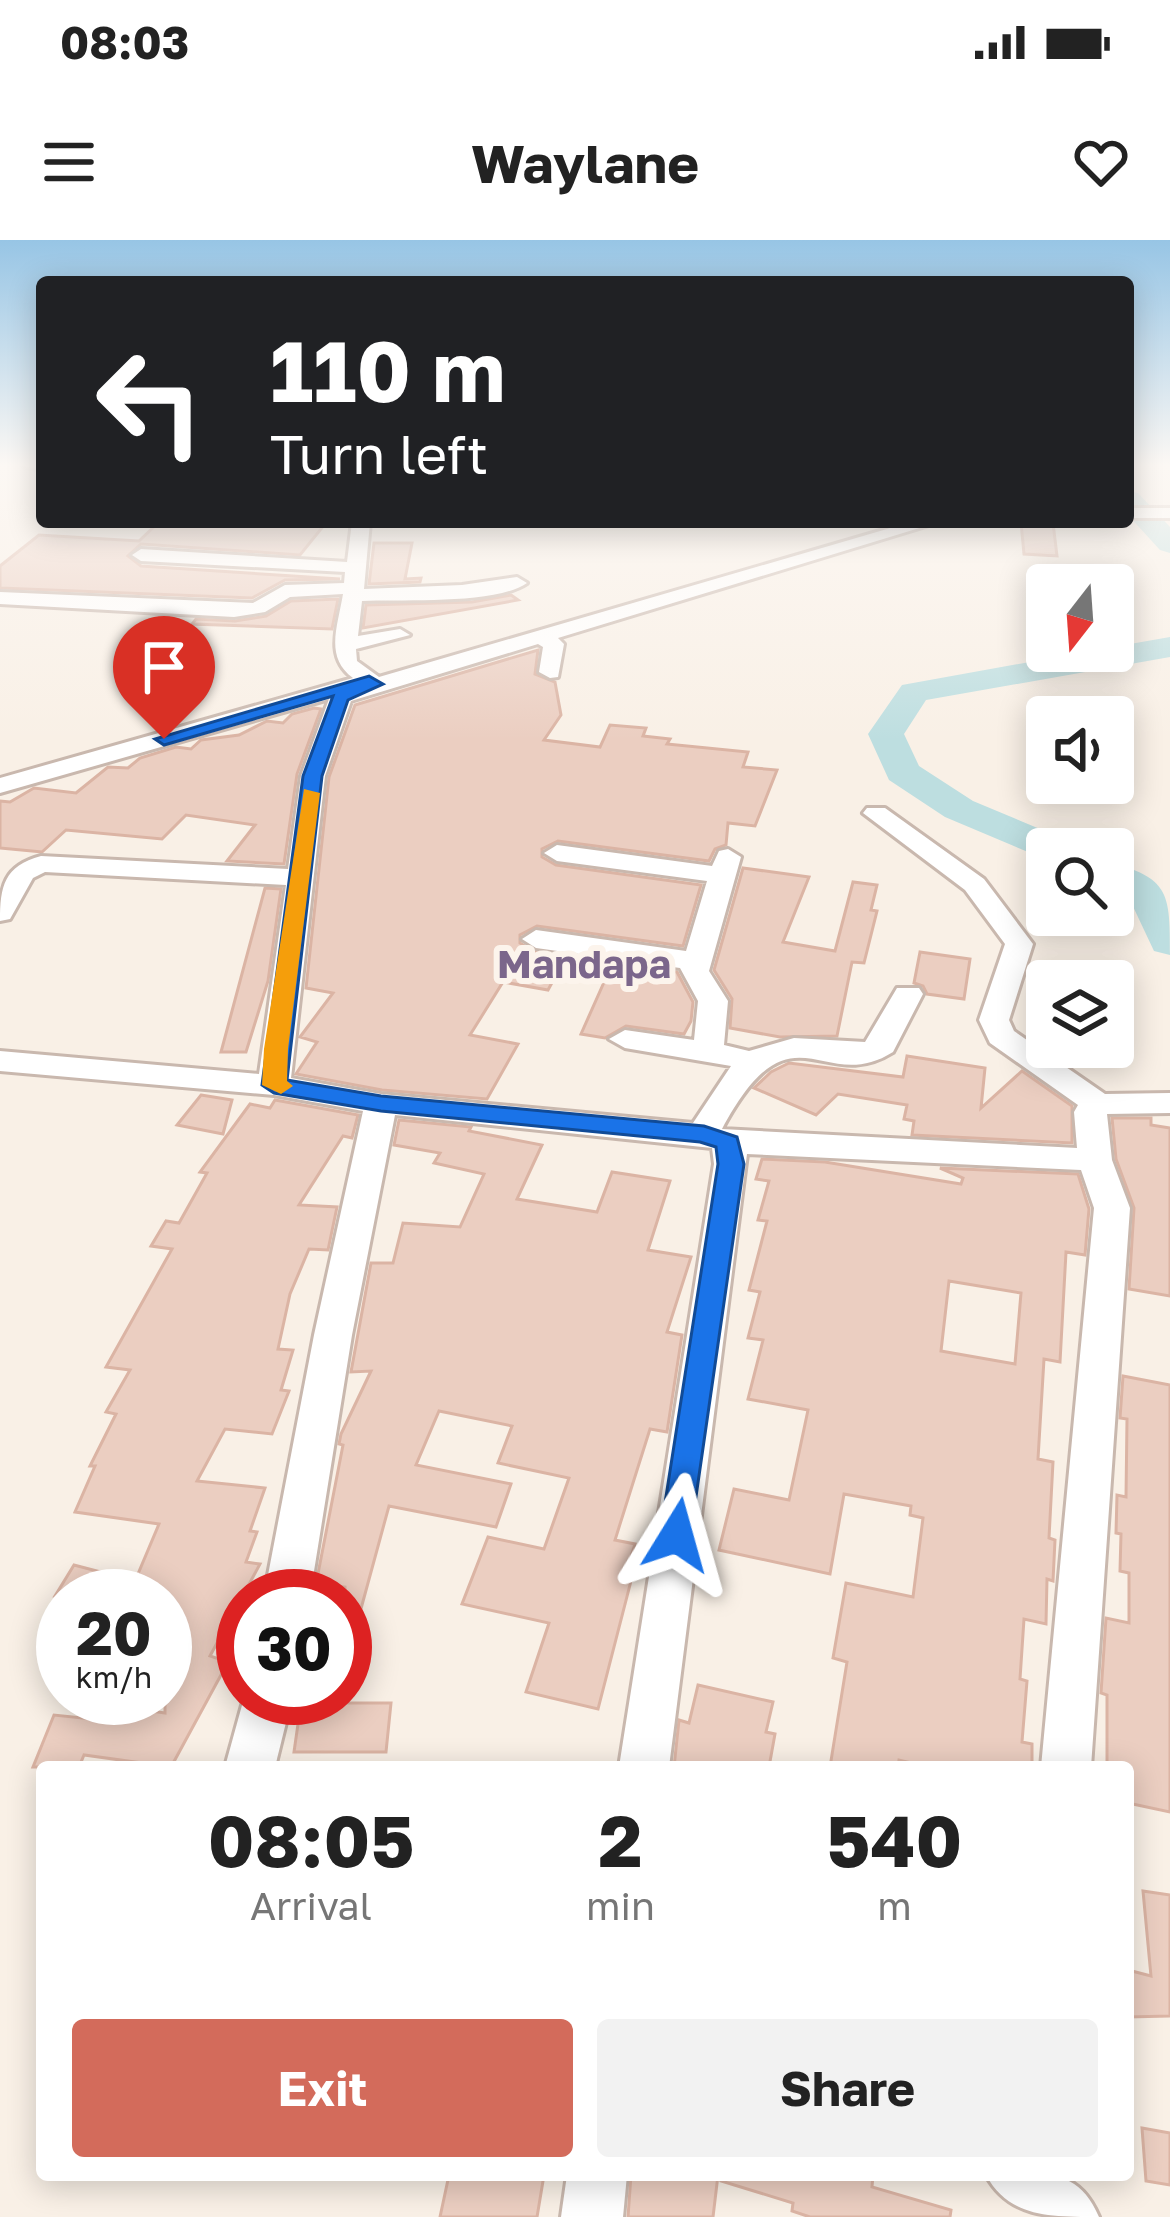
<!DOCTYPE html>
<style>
:root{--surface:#fff;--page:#f2f2f2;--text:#222;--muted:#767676;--accent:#d36b5b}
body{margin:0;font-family:"Golos Text",sans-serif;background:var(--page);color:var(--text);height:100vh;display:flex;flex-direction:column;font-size:45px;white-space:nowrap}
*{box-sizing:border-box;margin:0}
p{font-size:39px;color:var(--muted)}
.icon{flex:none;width:66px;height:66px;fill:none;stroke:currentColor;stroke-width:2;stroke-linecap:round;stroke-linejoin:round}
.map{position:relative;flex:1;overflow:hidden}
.sheet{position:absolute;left:36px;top:1521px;width:1098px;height:420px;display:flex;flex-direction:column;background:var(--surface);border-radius:12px;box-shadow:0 6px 30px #0003}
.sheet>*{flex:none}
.banner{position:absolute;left:36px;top:36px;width:1098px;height:252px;border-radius:12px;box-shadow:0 6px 30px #0003;background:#202124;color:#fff;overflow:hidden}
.needle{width:78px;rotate:197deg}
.controls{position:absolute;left:1026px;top:324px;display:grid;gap:24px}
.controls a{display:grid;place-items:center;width:108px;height:108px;border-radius:12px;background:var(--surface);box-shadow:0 6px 30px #0003;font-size:60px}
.speed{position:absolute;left:36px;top:1329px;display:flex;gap:24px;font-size:60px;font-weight:700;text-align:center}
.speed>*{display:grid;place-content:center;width:156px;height:156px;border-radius:50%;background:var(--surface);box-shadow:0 6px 30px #0003;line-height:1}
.speed small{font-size:30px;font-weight:400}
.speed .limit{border:18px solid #d22;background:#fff;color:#111}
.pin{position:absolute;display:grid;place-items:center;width:102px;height:102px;color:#fff;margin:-123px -51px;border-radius:50% 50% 50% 0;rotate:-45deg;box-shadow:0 0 12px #0007}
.pin .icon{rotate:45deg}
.me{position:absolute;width:132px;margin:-66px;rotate:8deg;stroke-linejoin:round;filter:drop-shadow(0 0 9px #0008)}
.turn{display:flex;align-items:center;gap:42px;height:252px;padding:0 36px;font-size:54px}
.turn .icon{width:156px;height:156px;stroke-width:2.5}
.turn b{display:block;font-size:84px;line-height:102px}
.eta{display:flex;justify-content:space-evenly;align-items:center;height:204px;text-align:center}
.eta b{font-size:72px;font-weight:700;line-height:84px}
.cta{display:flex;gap:24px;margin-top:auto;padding:24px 36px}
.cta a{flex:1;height:138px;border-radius:12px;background:var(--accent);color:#fff;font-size:48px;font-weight:700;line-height:138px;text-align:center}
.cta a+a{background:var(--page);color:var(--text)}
.status{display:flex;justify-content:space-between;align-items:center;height:84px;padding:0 60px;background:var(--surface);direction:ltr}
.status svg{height:33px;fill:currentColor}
header{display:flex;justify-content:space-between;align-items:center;height:156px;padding:0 36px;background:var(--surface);font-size:54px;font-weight:700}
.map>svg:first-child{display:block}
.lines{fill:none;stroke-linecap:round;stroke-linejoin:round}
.river{fill:#bddee0;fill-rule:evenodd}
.building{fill:#ebcec1;stroke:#dbb4a4;stroke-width:3;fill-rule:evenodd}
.minor-casing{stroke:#c9b8ae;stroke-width:6}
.minor{fill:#fff;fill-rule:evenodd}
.route{fill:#1a73e8;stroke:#114b97;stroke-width:3}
.slow{fill:#f59e0b}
.labels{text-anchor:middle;stroke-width:12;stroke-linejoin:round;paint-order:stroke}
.quarter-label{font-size:39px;font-weight:bold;fill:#7b668b;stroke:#fcf4ec}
</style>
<div class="status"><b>08:03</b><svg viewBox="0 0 49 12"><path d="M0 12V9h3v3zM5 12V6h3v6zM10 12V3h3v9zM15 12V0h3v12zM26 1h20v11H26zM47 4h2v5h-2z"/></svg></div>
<header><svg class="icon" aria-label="menu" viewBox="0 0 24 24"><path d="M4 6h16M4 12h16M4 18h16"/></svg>Waylane<svg class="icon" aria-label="heart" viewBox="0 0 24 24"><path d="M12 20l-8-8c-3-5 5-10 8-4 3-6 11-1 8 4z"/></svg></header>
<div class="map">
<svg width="1170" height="1977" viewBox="0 0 1170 1977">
<rect width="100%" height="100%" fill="#f9f0e6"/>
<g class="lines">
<!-- river -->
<g class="river">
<path d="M1128,251L1138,253L1170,287V313L1160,310L1128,275Z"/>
<path d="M1170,397V417L926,460L904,494L919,526L973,561L1066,600L1072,609H1047V620L945,577L889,540L868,494L902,445L1090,411H1113V407Z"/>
<path d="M1113,623C1170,639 1170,655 1170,715L1154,711L1129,658L1113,651Z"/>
</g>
</g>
<!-- building -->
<g class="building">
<path d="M159,282L325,284L300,315L141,304L128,316L141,326L340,339L285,340L252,358L0,348V326L39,295L139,301Z"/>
<path d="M1021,282L1053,283L1057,316L1024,314Z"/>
<path d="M374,303H412L405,339L421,338L420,342L369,344Z"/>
<path d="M511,355L518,360L363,388L366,365L472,362Z"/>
<path d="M338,359L332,389L192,384L196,379L235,381L266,376L291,361Z"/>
<path d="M538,410L535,434L555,442L561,475L544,500L600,507L610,485L646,488L643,496L670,499L667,504L748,512L743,527L777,530L755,586L728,583L726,605L715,609L709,621L558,601L542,609V617L556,625L701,645L683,706L537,686L520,695V703L534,712L566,717L548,750L503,742L470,795L518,804L487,859L382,850L296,834L317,802L300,797L333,753L306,748L329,537L355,465Z"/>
<path d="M314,468L321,469L297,534L284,624L227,621L255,585L186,575L162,599L66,590L42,612L0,608V561L10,562L34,548L76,553L108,527L128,528L140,518L176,507L191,509L201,500L239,495L267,481L283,483L292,474Z"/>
<path d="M743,628L809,637L783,702L835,711L853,642L877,645L871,670L877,671L864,723L852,722L837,796L780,797L730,788L732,759L714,730Z"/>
<path d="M265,648L281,649L268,741L246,812H221Z"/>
<path d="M920,712L970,719L964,759L927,754L923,746L914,743Z"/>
<path d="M588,720L677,732L693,762L691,781L684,794L626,786L605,798L581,794L609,731Z"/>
<path d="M907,816L985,828L981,868L1022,831L1072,866V903L912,895L914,881L904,879L907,865L838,854L816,875L754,848L771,832L789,823L903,837Z"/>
<path d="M201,855L232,860L223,894L177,885Z"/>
<path d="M275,860L358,875L352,898L343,896L299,965L337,967L328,1010L309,1009L290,1054L278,1109L293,1110L281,1150L289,1151L272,1194L225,1189L197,1241L265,1248L250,1291L257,1292L246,1322L260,1324L210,1416L228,1422L171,1527L84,1515L79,1527H33L54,1475L111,1481L117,1466L165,1473V1356H55L74,1325L135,1341L159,1284L75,1272L95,1226H90L116,1174L106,1172L130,1130L106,1127L172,1009L151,1006L166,981L179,983L207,933L200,932L250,864L270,868Z"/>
<path d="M1112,878H1151V885L1170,888V1056L1129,1049L1134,968L1116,919Z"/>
<path d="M399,880L471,887L469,891L542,905L517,959L597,972L612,932L670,941L648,1010L691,1017L667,1092L682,1095L667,1192L650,1189L615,1300L635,1304L625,1336L632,1337L598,1469L526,1452L549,1383L462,1364L488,1297L544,1309L569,1238L498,1223L512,1186L439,1171L416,1225L511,1244L496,1287L389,1266L353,1398L345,1397V1347L316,1344L343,1205L339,1204L341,1194L371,1131L351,1132L371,1023H393L403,983L460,987L484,934L434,923L440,913L394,905Z"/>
<path d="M762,919L825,922L961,944L963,938L940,928L1078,934L1089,969L1085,1015L1066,1012L1060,1122L1044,1119L1038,1219L1053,1222L1049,1298L1055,1300L1053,1341L1047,1339L1046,1384L1024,1379L1020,1439L1027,1441L1022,1502L1032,1504V1527H928L899,1520L898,1527H830L847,1422L833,1418L846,1343L913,1357L923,1278L910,1275L911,1266L844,1254L830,1334L719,1310L734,1249L789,1260L808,1170L748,1159L763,1100L748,1098L760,1052L749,1050L767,981L758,980L769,941L756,939ZM949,1041L1021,1053L1015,1124L941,1111Z"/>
<path d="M1123,1136L1170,1145V1572L1128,1563V1527H1107V1455L1101,1453L1106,1378L1129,1383V1333L1120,1331L1121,1294L1116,1293L1117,1255L1126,1257L1127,1179L1120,1178Z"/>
<path d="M698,1445L773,1462L766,1492L775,1494L769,1527H674L679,1480L689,1483Z"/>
<path d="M301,1463H391L386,1512H294Z"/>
<path d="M1143,1651L1170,1655V1776L1128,1777V1730L1151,1736Z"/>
<path d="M1142,1888L1170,1893V1945L1146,1941Z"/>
<path d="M449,1935H544L537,1977H440Z"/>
<path d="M631,1935H718L713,1977H628Z"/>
<path d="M722,1935H873L872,1947L951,1970L950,1977H810L792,1971L793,1963L721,1941Z"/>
</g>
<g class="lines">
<!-- minor casing -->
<g class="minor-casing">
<g id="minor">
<path d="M21,223H42V230L23,226Z"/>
<rect x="1128" y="268" width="42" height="10"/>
<path d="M352,282H370L364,349L462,345L517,337L527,343C495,365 402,359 362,361L358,396L400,389L410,395L356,409L357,421L379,437L911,282H939L558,398L564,404L558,437L550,438L539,432L543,407L538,404L351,461L325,536L291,838L381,854L693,883L731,826L625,808L609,799L625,790L694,800L698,761L680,728L536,708L522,699L536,690L686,711L707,641L557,621L544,613L557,605L712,626L719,611L728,609L741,617L709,731L728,761L724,805L749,811L794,798L865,802L897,748H919L923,754L893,812C822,857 792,758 722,889L1077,908L1074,872L1078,865L990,803L979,780L1005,704L965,650L863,573L867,568H885L984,639L1033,704L1009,780L1014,791L1105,854L1170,853V873L1107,874L1112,920L1130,968L1091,1527H1041L1094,968L1081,930L747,914L669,1527H619L714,924L712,908L395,875L352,1095L310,1356H264L314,1095L363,871L274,855L0,831V811L259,834L286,645L45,632L33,638L10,679L0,681C0,646 4,626 41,616L288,629L301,536L329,459L0,553V538L353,438C324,417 338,386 343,354L290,357L265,372L234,377L0,364V352L253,363L285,345L344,343L345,332L141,321L132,315L141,309L347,322Z"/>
<path d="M244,1458H292L275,1527H225Z"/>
<path d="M567,1935H627L623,1977H561Z"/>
<path d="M986,1935C1036,1935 1076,1922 1099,1977C1048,1977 1009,1977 986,1935Z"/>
</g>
</g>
<!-- minor -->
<use href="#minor" class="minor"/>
</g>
<!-- sky -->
<linearGradient id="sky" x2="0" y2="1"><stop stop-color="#97c5e5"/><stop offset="0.45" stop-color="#fcf8f4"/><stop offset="1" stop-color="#fcf8f4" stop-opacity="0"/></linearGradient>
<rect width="1170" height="500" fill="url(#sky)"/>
<!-- route -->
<path class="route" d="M369,436L383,444L348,460L322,536L287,840L381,856L704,886L737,897L744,924L689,1305L677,1309L665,1305L660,1295L718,924L716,907L700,902L381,871L274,853L262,845L303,536L333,456L164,505L155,499Z"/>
<!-- slow -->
<path class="slow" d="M304,549L320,553L288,809L287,841L293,846L281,854L262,845L264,809Z"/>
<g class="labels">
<!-- quarter labels -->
<g class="quarter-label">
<text x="584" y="738">Mandapa</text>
</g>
</g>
</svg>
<div class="controls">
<a><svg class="needle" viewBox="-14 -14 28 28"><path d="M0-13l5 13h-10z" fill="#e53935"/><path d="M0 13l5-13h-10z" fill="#767676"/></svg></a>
<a><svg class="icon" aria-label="sound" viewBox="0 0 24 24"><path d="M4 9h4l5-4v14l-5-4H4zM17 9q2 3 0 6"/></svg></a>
<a><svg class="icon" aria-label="search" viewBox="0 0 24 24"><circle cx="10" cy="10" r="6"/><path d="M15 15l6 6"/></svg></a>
<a><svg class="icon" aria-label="layers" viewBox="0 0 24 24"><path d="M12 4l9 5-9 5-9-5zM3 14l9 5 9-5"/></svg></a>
</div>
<div class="speed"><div>20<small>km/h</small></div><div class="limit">30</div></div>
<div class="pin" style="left:164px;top:499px;background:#d93025"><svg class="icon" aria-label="arrive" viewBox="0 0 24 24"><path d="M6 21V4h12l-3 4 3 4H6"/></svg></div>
<svg class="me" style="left:677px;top:1295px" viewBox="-20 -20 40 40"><path d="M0-17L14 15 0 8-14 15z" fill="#1a73e8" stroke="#fff" stroke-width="4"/></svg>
<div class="banner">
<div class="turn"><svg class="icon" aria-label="left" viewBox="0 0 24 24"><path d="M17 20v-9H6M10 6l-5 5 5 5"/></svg><div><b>110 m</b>Turn left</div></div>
</div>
<section class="sheet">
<div class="eta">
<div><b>08:05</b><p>Arrival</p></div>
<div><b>2</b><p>min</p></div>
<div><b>540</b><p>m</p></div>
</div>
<div class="cta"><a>Exit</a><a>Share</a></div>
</section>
</div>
